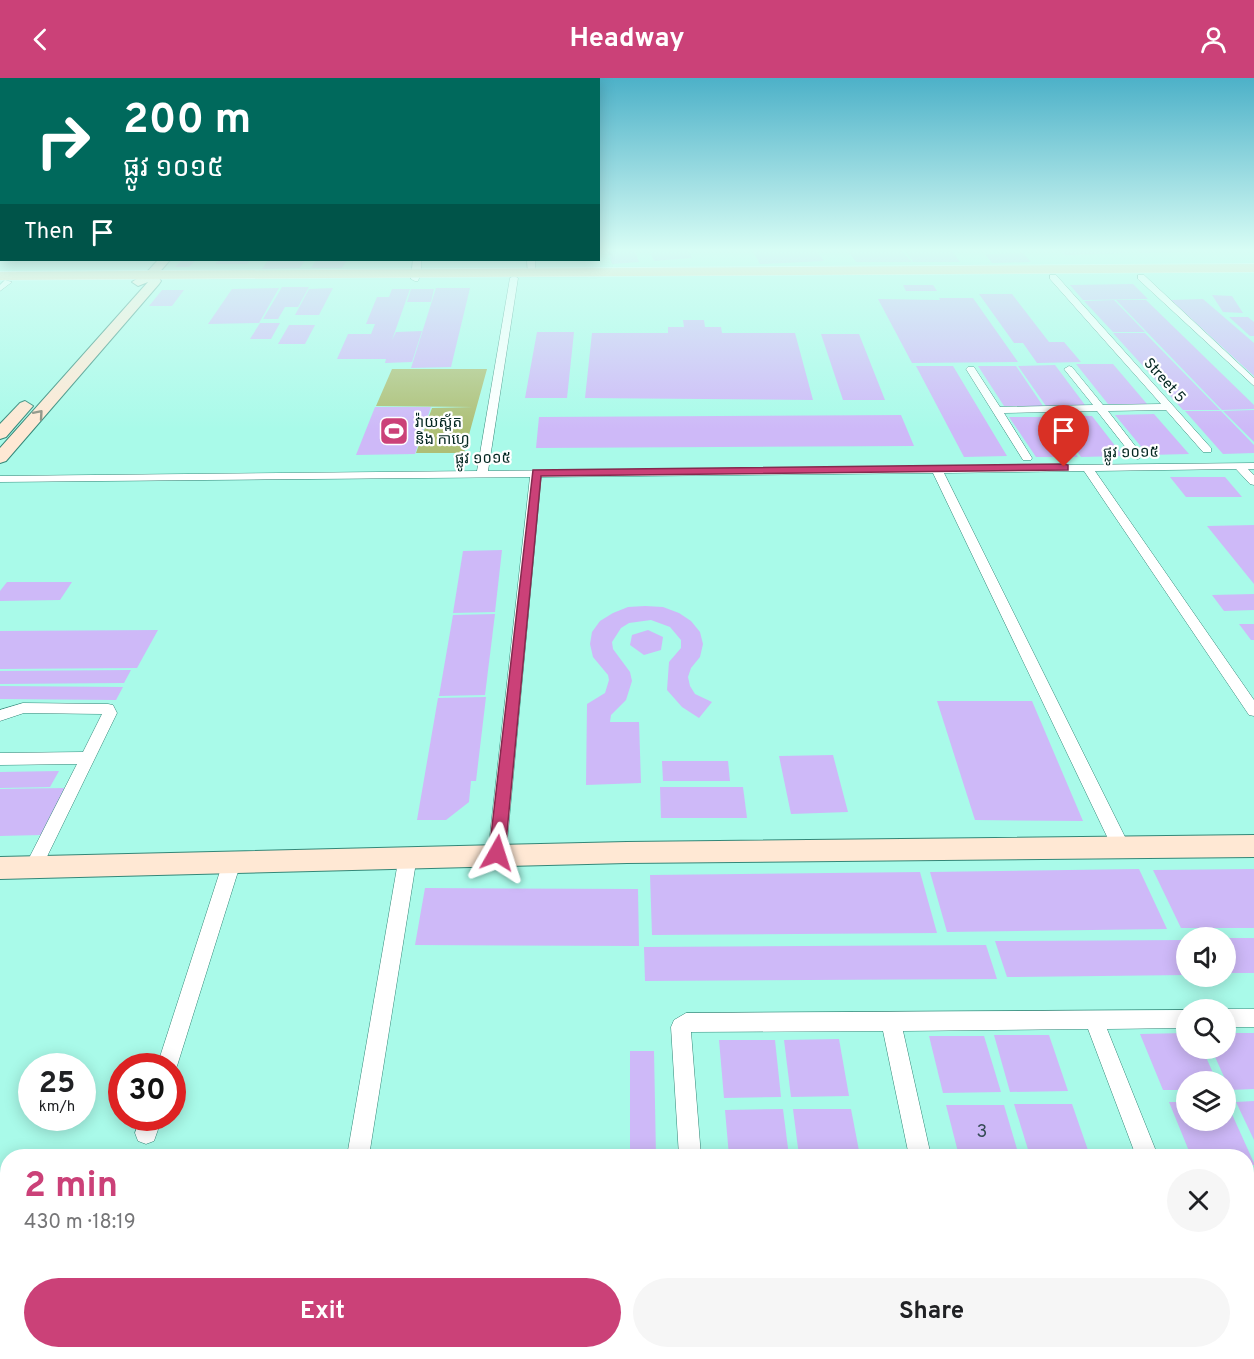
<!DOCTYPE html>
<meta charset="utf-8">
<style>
:root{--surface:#fff;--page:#f6f6f6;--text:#202124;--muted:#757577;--accent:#cb4178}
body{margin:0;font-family:Overpass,"Noto Sans Khmer",sans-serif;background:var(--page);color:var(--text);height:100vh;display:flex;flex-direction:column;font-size:22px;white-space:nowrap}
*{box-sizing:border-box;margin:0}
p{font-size:20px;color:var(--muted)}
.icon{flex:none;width:33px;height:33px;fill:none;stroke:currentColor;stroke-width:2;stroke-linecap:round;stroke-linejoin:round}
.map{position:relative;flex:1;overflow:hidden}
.side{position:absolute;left:0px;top:1071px;width:1254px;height:210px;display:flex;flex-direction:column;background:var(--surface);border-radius:24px 24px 0 0;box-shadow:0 3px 15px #0003}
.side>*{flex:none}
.hud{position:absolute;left:0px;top:0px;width:600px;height:183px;box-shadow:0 3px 15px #0003;background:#00695c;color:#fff;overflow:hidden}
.buttons{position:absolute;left:1176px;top:849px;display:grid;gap:12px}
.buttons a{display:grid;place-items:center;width:60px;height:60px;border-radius:50%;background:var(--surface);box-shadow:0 3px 15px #0003;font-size:30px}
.speed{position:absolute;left:18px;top:975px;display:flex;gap:12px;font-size:30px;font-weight:700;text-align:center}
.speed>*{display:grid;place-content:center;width:78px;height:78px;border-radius:50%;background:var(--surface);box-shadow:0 3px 15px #0003;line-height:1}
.speed small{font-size:15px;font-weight:400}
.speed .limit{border:9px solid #d22;background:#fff;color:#111}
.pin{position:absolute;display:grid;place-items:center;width:51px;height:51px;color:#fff;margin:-62px -26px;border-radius:50% 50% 50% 0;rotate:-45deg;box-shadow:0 0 6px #0007}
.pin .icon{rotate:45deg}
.me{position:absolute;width:66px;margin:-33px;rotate:6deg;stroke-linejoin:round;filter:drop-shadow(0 0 4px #0008)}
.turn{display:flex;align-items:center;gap:21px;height:126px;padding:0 24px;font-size:27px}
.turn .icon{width:78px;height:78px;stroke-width:2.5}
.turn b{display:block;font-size:42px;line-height:51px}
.then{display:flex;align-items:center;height:57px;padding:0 24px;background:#0003;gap:12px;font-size:22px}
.round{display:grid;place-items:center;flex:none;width:63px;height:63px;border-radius:32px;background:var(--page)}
.summary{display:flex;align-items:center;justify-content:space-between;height:102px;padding:0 24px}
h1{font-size:36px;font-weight:700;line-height:45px;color:var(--accent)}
.action{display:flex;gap:12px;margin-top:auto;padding:12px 24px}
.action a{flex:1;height:69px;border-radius:36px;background:var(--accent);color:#fff;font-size:24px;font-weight:700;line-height:69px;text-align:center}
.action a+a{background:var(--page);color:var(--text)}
header{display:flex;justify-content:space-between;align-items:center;height:78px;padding:0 24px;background:var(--accent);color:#fff;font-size:27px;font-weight:700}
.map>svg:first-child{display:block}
.green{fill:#aebf76}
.building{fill:#ceb9f8}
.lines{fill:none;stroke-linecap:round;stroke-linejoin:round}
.street-casing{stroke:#348778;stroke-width:1}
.secondary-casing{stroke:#348778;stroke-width:2}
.primary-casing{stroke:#fff;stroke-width:1}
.street{fill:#fff;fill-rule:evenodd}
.secondary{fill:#ffe8d4;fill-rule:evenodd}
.primary{fill:#ffd0a9;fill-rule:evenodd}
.oneway{stroke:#8e9183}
.route{fill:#cb4178;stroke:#842a4e;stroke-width:1.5}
.labels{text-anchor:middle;stroke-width:4.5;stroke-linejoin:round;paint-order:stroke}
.far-street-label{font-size:15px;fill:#042721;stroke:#fff}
.far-poi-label{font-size:15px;fill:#042721;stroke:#fff;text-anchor:start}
.near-number-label{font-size:18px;fill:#364c57}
</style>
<header><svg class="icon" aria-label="back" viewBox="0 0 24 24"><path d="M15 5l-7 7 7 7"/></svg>Headway<svg class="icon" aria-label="person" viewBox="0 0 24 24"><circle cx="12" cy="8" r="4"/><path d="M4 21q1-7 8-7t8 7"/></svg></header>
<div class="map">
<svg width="1254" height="1281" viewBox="0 0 1254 1281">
<rect width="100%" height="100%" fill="#a9fae9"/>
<!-- green -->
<path class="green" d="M392,291H487L464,375H416L432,330L473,329L376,328Z"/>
<!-- building -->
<g class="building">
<path d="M608,172H635L639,184L612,186Z"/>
<path d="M649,172H687L692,180L654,183Z"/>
<path d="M752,172H816L824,183L760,186Z"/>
<path d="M847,172H901L912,184H856Z"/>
<path d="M905,172H951L960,184H913Z"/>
<path d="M1058,172H1120L1124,175L1065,177Z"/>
<path d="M1136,172H1185L1188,174L1141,175Z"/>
<path d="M1023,175L1031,184L992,185L985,176Z"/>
<path d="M182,182H196L189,189H175Z"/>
<path d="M219,182H251L247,186H215Z"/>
<path d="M268,182H305L300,190L262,191Z"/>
<path d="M316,182H347L342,190H311Z"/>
<path d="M1133,206L1148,221L1083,222L1070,207Z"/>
<path d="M903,207H933L937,213H906Z"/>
<path d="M282,209H309L298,229H285L278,241H263Z"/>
<path d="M279,210L259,245L208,246L232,211Z"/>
<path d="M333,210L319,237H295L309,211Z"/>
<path d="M436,210H470L451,289L411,290Z"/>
<path d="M392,211H410L392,262L396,254L422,253L412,284L385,285L386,281H337L348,256H371L375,246H366L377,219H389Z"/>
<path d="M411,211H434L431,224H407Z"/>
<path d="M162,212H184L172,228H149Z"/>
<path d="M979,216H1012L1049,264H1064L1081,284L1037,285L1023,265H1014Z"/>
<path d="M1212,217L1232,218L1243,235L1223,234Z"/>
<path d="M939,220H973L1018,284L912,285L878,221L940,222Z"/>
<path d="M1203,221L1254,265V298L1171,222Z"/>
<path d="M1114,222L1145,254H1113L1084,223Z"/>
<path d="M1116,222H1146L1254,327V331L1222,332Z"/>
<path d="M1229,239H1248L1254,244V258H1250Z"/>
<path d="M683,242H704L705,249H721L722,255H795L813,322L585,320L592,255H668V249H684Z"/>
<path d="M260,245H280L271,261H250Z"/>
<path d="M289,247H315L305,266H278Z"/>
<path d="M537,254H574L567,320H525Z"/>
<path d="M1113,255H1145L1220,332H1183Z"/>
<path d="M821,256H859L885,322H843Z"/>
<path d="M1076,286H1113L1147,326H1108Z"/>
<path d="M1055,287L1085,327L1046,328L1018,288Z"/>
<path d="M916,288H953L1007,378L964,379Z"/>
<path d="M978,288H1016L1043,328H1004Z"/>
<path d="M375,329H431L415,376L356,377Z"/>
<path d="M1254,332V364L1223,333Z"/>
<path d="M1185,333H1221L1254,367V375L1223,376Z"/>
<path d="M1154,336L1189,376L1148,377L1115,337Z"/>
<path d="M901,337L914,368L536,370L539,339Z"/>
<path d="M1052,338H1092L1123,378L1081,379Z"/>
<path d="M1009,339H1049L1078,379H1036Z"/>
<path d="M1170,399H1225L1242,419H1186Z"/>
<path d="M1254,447V506L1207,448Z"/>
<path d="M502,472L495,534L453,535L463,473Z"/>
<path d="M7,504H72L60,522L0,523V513Z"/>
<path d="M1254,516V532L1224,533L1212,517Z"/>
<path d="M645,528L663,529L679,535L691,543L700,554L703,566L700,579L691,590L688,599L690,608L695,616L712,624L699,640L682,629L667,612L669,584L681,570V562L670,549L651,542L629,545L621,550L612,564L613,571L630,594L632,603L626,622L611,637L610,644H639L641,705L586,707L587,626L605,615L609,602L608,597L593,579L590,566L592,554L600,543L613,535L628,529Z"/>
<path d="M495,536L485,617L439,618L453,537Z"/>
<path d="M1239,546H1254V562H1251Z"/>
<path d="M158,552L137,590L0,591V553Z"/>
<path d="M648,552L663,559L661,572L644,577L630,567L632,557Z"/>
<path d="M131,592L124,605L0,606V593Z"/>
<path d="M0,608L123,609L116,622L0,621Z"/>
<path d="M486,619L476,703H471L469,724L446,742H417L438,620Z"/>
<path d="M937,623H1032L1083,743L975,742Z"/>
<path d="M833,677L848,734L791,736L779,678Z"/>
<path d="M662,683H728L730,703H663Z"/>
<path d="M59,693L50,709L0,710V694Z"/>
<path d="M660,709H743L747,740H661Z"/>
<path d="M65,710L41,757L0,758V711Z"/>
<path d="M1139,791L1167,851L947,854L930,794Z"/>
<path d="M1254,791V850H1181L1153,792Z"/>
<path d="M920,794L937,855L652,857L650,797Z"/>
<path d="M425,810L638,811L639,868L415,867Z"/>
<rect x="1226" y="860" width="28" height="35"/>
<path d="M1186,862V897L1007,899L995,863Z"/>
<path d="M986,867L997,901L645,903L644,869Z"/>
<path d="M1186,955V970H1202L1217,1004H1186V1012H1163L1140,956Z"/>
<path d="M1226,955H1254V1011L1230,1012L1211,970H1226Z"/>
<path d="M994,957H1049L1068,1013L1010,1014Z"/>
<path d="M929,958H984L1001,1014L943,1015Z"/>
<path d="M839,961L849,1018L791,1019L784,962Z"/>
<path d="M719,962H775L781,1019L724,1020Z"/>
<path d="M630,973H654L656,1078H630Z"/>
<path d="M1226,1023L1254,1085V1087H1246V1078H1191L1169,1024H1186V1042H1226Z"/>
<path d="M1254,1023V1062L1236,1024Z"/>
<path d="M1014,1026H1072L1090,1078H1030Z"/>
<path d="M946,1027H1004L1019,1078H959Z"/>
<path d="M783,1031L789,1078H729L725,1032Z"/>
<path d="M793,1031H851L860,1078H799Z"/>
<rect x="1246" y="1096" width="8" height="70"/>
<path d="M1254,1179V1229L1246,1211V1180Z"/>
<path d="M0,1242H8V1274H256L255,1281H0Z"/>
<path d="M1075,1274L1077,1281H1009L1007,1275Z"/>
<path d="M1088,1274H1156L1159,1281H1090Z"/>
</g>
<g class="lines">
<!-- street casing -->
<g class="street-casing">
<g id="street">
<path d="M413,182H421V195L418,203H415L411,201Z"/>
<path d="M527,182H535V196L528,194Z"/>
<path d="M1050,197H1056L1211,370V374H1203L1166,332L1108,333L1143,378L1138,381L1134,380L1097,333L1004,335L1032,380L1031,382H1023L966,291L968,289H974L1000,329L1093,327L1064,291L1069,288L1072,289L1103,327L1161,326L1050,201Z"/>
<path d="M1138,197H1144L1254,300V308L1138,201Z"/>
<path d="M514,198L518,200L488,393L1254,385V391H1248L1254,397V407L1250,406L1236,391L1095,393L1254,622V638L1249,637L1084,393L944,395L1130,769L1127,774L1121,776L1115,774L1112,769L933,395L541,399L506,775L503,780L497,782L491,780L488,775L530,399L0,404V398L477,393L510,200Z"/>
<path d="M5,202L12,204L0,213V207Z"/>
<path d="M23,625L108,626L113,627L117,635L40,793L34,795L28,793L25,788L77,686L0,687V675L83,674L102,636L24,635L0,643V632Z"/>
<path d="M408,771L414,773L417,778L369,1078H347L399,778L402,773Z"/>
<path d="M232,777L238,779L241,784L177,988L172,996V988H157L223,784L226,779Z"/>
<path d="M1226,931H1254V949H1226V932H1224Z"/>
<path d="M1186,932V950L1107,951L1158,1078H1136L1088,951L903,953L931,1078H909L883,953L691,954L701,1078H679L671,949L674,942L686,935Z"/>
<path d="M140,1040H162L154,1063L146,1066L138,1063L135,1055Z"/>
<path d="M313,1274H337V1281H311Z"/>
<path d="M691,1274H715L717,1281H691Z"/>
<path d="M951,1274H975L978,1281H952Z"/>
<path d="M1212,1274H1236L1240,1281H1214Z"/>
</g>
</g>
<!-- secondary casing -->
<g class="secondary-casing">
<g id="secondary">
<path d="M158,182H170L157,197L161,203L159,206L6,383L0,385V370L148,204L138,208L132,204L147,194Z"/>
<path d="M25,323L33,328L6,359L0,361V346L20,325Z"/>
<path d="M1254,757V779L627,785L0,801V779L627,764Z"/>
</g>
</g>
<!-- primary casing -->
<g class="primary-casing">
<path id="primary" d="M1254,186V194L0,202V194Z"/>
</g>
<!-- street -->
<use href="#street" class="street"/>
<!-- secondary -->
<use href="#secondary" class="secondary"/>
<!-- primary -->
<use href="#primary" class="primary"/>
</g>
<!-- one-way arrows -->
<defs><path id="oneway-chevron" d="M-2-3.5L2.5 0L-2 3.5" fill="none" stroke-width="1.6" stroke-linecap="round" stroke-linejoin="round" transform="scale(1.5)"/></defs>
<use class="oneway" href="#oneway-chevron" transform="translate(39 336) rotate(-49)"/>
<!-- sky -->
<linearGradient id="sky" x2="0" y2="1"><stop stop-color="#4db1c8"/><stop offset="0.49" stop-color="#d8fdf5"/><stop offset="1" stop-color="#d8fdf5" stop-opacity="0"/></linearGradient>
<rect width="1254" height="351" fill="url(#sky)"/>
<!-- route -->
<path class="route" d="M1064,386L1068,387V392L541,398L505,775L503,780L497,782L492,780L489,775L533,392Z"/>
<!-- icons -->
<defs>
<g id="stadium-square" transform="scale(1.5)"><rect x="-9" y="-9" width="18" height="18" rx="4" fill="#cb4178" stroke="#fff"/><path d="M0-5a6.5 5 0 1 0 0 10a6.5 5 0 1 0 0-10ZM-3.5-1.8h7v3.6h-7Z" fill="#fff"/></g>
</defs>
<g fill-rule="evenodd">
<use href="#stadium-square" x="394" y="353"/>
</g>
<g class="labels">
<!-- far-street labels -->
<g class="far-street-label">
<text transform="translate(1165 302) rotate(48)" y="5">Street 5</text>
<text transform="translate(1131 374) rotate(-1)" y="5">ផ្លូវ ១០១៥</text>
<text transform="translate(483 380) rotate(-1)" y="5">ផ្លូវ ១០១៥</text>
</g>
<!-- far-poi labels -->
<g class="far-poi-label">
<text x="415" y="349">វ៉ាយស្ព័ត<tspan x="415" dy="17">និង កាហ្វេ</tspan></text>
</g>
<!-- near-number labels -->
<g class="near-number-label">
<text x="982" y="1059">3</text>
</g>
</g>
</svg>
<div class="buttons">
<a><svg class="icon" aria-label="sound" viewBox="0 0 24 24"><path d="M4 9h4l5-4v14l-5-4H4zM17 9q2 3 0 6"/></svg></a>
<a><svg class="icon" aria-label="search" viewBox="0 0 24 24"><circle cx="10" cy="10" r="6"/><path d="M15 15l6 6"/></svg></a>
<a><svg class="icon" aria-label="layers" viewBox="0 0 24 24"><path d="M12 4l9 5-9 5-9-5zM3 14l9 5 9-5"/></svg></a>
</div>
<div class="speed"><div>25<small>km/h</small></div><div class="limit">30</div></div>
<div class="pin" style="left:1064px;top:389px;background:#d93025"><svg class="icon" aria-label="arrive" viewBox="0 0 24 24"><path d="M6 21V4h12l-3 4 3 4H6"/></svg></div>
<svg class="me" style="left:497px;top:775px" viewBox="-20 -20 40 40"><path d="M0-17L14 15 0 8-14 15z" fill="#cb4178" stroke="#fff" stroke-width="4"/></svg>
<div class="hud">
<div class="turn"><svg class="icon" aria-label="right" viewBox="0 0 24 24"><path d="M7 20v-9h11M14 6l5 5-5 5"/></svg><div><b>200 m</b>ផ្លូវ ១០១៥</div></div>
<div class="then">Then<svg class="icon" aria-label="arrive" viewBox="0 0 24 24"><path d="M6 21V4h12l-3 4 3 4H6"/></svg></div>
</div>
<section class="side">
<div class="summary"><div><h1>2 min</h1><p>430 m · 18:19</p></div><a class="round"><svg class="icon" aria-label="close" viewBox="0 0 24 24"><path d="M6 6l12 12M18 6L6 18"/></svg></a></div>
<div class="action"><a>Exit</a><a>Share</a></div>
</section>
</div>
